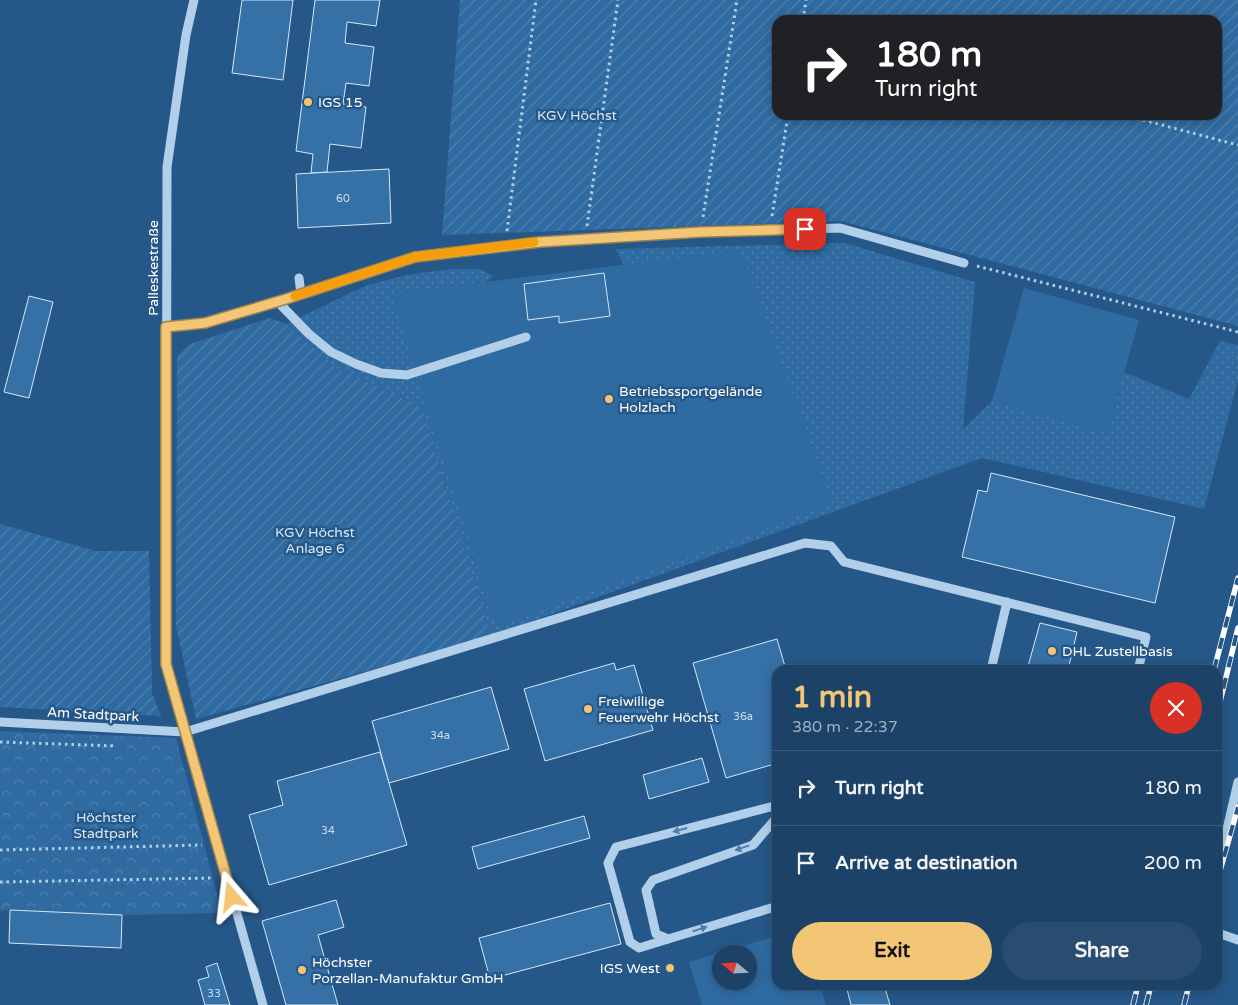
<!DOCTYPE html>
<meta charset="utf-8">
<style>
:root{--surface:#1c4267;--page:#294d70;--text:#f1f3f6;--muted:#a0b0c0;--line:#3a5b7b;--accent:#f3c676}
body{margin:0;font-family:"Varela Round",sans-serif;background:var(--page);color:var(--text);height:100vh;display:flex;flex-direction:column;font-size:19px;white-space:nowrap}
*{box-sizing:border-box;margin:0}
p{font-size:16px;color:var(--muted)}
.icon{flex:none;width:28px;height:28px;fill:none;stroke:currentColor;stroke-width:2;stroke-linecap:round;stroke-linejoin:round}
.map{position:relative;flex:1;overflow:hidden}
.drawer{position:absolute;left:772px;top:665px;width:450px;height:325px;display:flex;flex-direction:column;background:var(--surface);border-radius:15px;box-shadow:0 2px 12px #0003,0 0 0 1px var(--line)}
.drawer>*{flex:none}
.guide{position:absolute;left:772px;top:15px;width:450px;height:105px;border-radius:15px;box-shadow:0 2px 12px #0003,0 0 0 1px var(--line);background:#202124;color:#fff;overflow:hidden}
.needle{width:32px;rotate:289deg}
.buttons{position:absolute;left:712px;top:945px;display:grid;gap:10px}
.buttons a{display:grid;place-items:center;width:45px;height:45px;border-radius:50%;background:var(--surface);box-shadow:0 2px 12px #0003,0 0 0 1px var(--line);font-size:25px}
.pin{position:absolute;display:grid;place-items:center;width:42px;height:42px;color:#fff;margin:-21px;border-radius:10px;box-shadow:0 2px 8px #0006}
.me{position:absolute;width:55px;margin:-28px;rotate:343deg;stroke-linejoin:round;filter:drop-shadow(0 0 4px #0008)}
.turn{display:flex;align-items:center;gap:18px;height:105px;padding:0 20px;font-size:22px}
.turn .icon{width:65px;height:65px;stroke-width:2.5}
.turn b{display:block;font-size:35px;line-height:42px}
.round{display:grid;place-items:center;flex:none;width:52px;height:52px;border-radius:26px;background:var(--page)}
.overview{display:flex;align-items:center;justify-content:space-between;height:85px;padding:0 20px}
h1{font-size:30px;font-weight:800;line-height:38px;color:var(--accent)}
.action{display:flex;gap:10px;margin-top:auto;padding:10px 20px}
.action a{flex:1;height:58px;border-radius:30px;background:var(--accent);color:#111;font-size:20px;font-weight:800;line-height:58px;text-align:center}
.action a+a{background:var(--page);color:var(--text)}
ul{padding:0;list-style:none}
li{display:flex;align-items:center;gap:15px;height:75px;padding:0 20px;border-top:1px solid var(--line)}
li div{flex:1}
li b{display:block;font-size:19px}
li em{font-style:normal}
.map>svg:first-child{display:block}
.grass{fill:url(#grass-dots)}
.forest{fill:url(#forest-crowns)}
.garden{fill:url(#garden-furrows);fill-rule:evenodd}
.pitch{fill:#2f6ba1;fill-rule:evenodd}
.building{fill:#3570a6;stroke:#d6e8f7}
.lines{fill:none;stroke-linecap:round;stroke-linejoin:round}
.path{stroke:#b2cfe9;stroke-width:3;stroke-dasharray:2.5 4;stroke-linecap:butt}
.minor{stroke:#b2cfe9;stroke-width:9}
.rail-casing{stroke:#fff;stroke-width:5.5}
.rail{stroke:#255889;stroke-width:4;stroke-dasharray:11;stroke-linecap:butt}
.oneway{fill:#4f7ca6}
.route-casing{stroke:#9e814d;stroke-width:12}
.route{stroke:#f3c676;stroke-width:9}
.slow{stroke:#f59e0b;stroke-width:9}
.poi-dot{fill:#f3c676;stroke:#255889;stroke-width:2}
.labels{text-anchor:middle;stroke-width:5;stroke-linejoin:round;paint-order:stroke}
.number-label{font-size:11px;fill:#ccdbe9}
.poi-label{font-size:14px;fill:#fff;stroke:#255889;text-anchor:start}
.park-label{font-size:14px;fill:#d6e8f7;stroke:#255889}
.street-label{font-size:14px;fill:#fff;stroke:#255889}
</style>
<div class="map">
<svg width="1238" height="1005" viewBox="0 0 1238 1005">
<defs>
<pattern id="grass-dots" width="8" height="8" patternUnits="userSpaceOnUse" patternTransform="scale(1.25)"><rect width="8" height="8" fill="#2f6ba1"/><path d="M2 2h.1M6 6h.1" fill="none" stroke="#4e81af" stroke-width="1.8" stroke-linecap="round"/></pattern>
<pattern id="forest-crowns" width="20" height="18" patternUnits="userSpaceOnUse" patternTransform="scale(1.25)"><rect width="20" height="18" fill="#2f6ba1"/><path d="M2 6a3 3 0 1 1 6 0M12 15a3 3 0 1 1 6 0" fill="none" stroke="#4e81af"/></pattern>
<pattern id="garden-furrows" width="10" height="10" patternUnits="userSpaceOnUse" patternTransform="scale(1.25)"><rect width="10" height="10" fill="#2f6ba1"/><path d="M-1 1l2-2M0 10L10 0M9 11l2-2" fill="none" stroke="#4e81af"/></pattern>
</defs>
<rect width="100%" height="100%" fill="#255889"/>
<!-- grass -->
<path class="grass" d="M845,243L975,282L963,429L992,401L1107,433L1124,372L1189,399L1220,341L1238,345V380L1204,509L982,458L491,636L421,407L338,369L286,324L367,285L407,275L450,269H480L493,276L448,314L655,322L615,249Z"/>
<!-- forest -->
<path class="forest" d="M0,731L176,738L222,913L122,915L10,910L0,911Z"/>
<!-- garden -->
<g class="garden">
<path d="M460,0H1238V326L841,221L442,235ZM778,20H1218V115H778Z"/>
<path d="M270,318L286,324L338,369L421,407L491,636L196,719L176,625L177,356L190,344Z"/>
<path d="M0,524L96,551H149L152,693L161,716L0,707Z"/>
</g>
<!-- pitch -->
<g class="pitch">
<path d="M741,250L833,504L496,626L391,294Z"/>
<path d="M1024,288L1139,320L1107,433L992,401Z"/>
<path d="M777,936L778,985H820L826,1005H702L689,962ZM721,954H749V981H721Z"/>
</g>
<!-- building -->
<g class="building">
<path d="M242,0H293L283,80L232,73Z"/>
<path d="M315,0H380L376,26L347,22L345,43L374,47L369,86L346,83L343,104L366,107L361,148L330,144L327,172L311,173L313,154L296,151Z"/>
<path d="M389,169L391,223L298,228L296,174Z"/>
<path d="M604,273L610,316L559,323V316L528,320L524,284Z"/>
<path d="M29,296L53,302L29,398L4,392Z"/>
<path d="M991,473L1175,517L1155,603L962,557L978,490L987,492Z"/>
<path d="M1040,623L1077,632L1068,670H1027Z"/>
<path d="M777,639L786,670H778V763L726,778L693,663Z"/>
<path d="M614,663L616,670L634,665L653,730L545,761L524,689Z"/>
<path d="M491,687L509,749L389,783L372,721Z"/>
<path d="M380,752L407,845L269,885L249,815L283,805L277,781Z"/>
<path d="M702,758L709,782L649,799L643,775Z"/>
<path d="M584,816L590,838L478,869L472,847Z"/>
<path d="M336,900L344,927L318,935L338,1005H286L262,921Z"/>
<path d="M610,903L621,944L490,979L479,938Z"/>
<path d="M10,910L122,915L121,948L9,943Z"/>
<path d="M217,963L230,1005H205L198,980L209,977L206,967Z"/>
<path d="M846,985H884L890,1005H851Z"/>
</g>
<g class="lines">
<!-- path -->
<g class="path">
<path d="M803,20L806,0"/>
<path d="M1124,115L1238,145"/>
<path d="M772,216L788,115"/>
<path d="M703,217L737,0"/>
<path d="M587,226L618,0"/>
<path d="M507,231L536,0"/>
<path d="M977,266L1238,332"/>
<path d="M0,742L117,746"/>
<path d="M0,850L202,845"/>
<path d="M0,882L212,878"/>
</g>
<!-- minor -->
<g class="minor">
<path d="M194,0L186,35L167,167L166,664L263,1005"/>
<path d="M299,278L301,294"/>
<path d="M278,302L309,334L331,352L356,364L381,373L407,375L526,337"/>
<path d="M166,327L205,323L286,299L415,257L540,242L701,232L840,228L964,263"/>
<path d="M991,670L1007,602"/>
<path d="M0,722L185,732L805,543L831,546L844,562L1146,637L1138,670"/>
<path d="M778,816L753,845L653,880L646,890L656,934L668,939L778,906"/>
<path d="M1218,868L1238,782"/>
<path d="M1218,933L1238,940"/>
<path d="M668,939L639,948L630,942L608,863L616,847L778,805"/>
</g>
<!-- rail casing -->
<g class="rail-casing">
<g id="rail">
<path d="M1214,670L1238,578"/>
<path d="M1218,710L1238,628"/>
<path d="M1218,878L1238,807"/>
<path d="M1133,1005L1138,985"/>
<path d="M1146,1005L1151,985"/>
<path d="M1184,1005L1189,985"/>
</g>
</g>
<!-- rail -->
<use href="#rail" class="rail"/>
</g>
<!-- one-way arrows -->
<defs><path id="oneway-solid" d="M-6-.8H1V-3.2L6.5 0L1 3.2V.8H-6Z" transform="scale(1.25)"/></defs>
<g class="oneway">
<use href="#oneway-solid" transform="translate(680 830) rotate(165)"/>
<use href="#oneway-solid" transform="translate(742 848) rotate(160)"/>
<use href="#oneway-solid" transform="translate(700 929) rotate(-17)"/>
</g>
<g class="lines">
<!-- route casing -->
<g class="route-casing">
<path id="route" d="M232,897L166,664V327L205,323L286,299L415,257L540,242L701,232L805,229"/>
</g>
<!-- route -->
<use href="#route" class="route"/>
<!-- slow -->
<path class="slow" d="M295,296L415,257L534,242"/>
</g>
<!-- markers -->
<g class="poi-dot">
<circle cx="308" cy="102" r="5"/>
<circle cx="609" cy="399" r="5"/>
<circle cx="1052" cy="651" r="5"/>
<circle cx="588" cy="709" r="5"/>
<circle cx="670" cy="968" r="5"/>
<circle cx="302" cy="970" r="5"/>
</g>
<g class="labels">
<!-- number labels -->
<g class="number-label">
<text x="343" y="202">60</text>
<text x="743" y="720">36a</text>
<text x="440" y="739">34a</text>
<text x="328" y="834">34</text>
<text x="214" y="997">33</text>
</g>
<!-- poi labels -->
<g class="poi-label">
<text x="318" y="107">IGS 15</text>
<text x="619" y="396">Betriebssportgelände<tspan x="619" dy="16">Holzlach</tspan></text>
<text x="1062" y="656">DHL Zustellbasis</text>
<text x="598" y="706">Freiwillige<tspan x="598" dy="16">Feuerwehr Höchst</tspan></text>
<text x="312" y="967">Höchster<tspan x="312" dy="16">Porzellan-Manufaktur GmbH</tspan></text>
<text x="660" y="973" text-anchor="end">IGS West</text>
</g>
<!-- park labels -->
<g class="park-label">
<text x="577" y="120">KGV Höchst</text>
<text x="315" y="537">KGV Höchst<tspan x="315" dy="16">Anlage 6</tspan></text>
<text x="106" y="822">Höchster<tspan x="106" dy="16">Stadtpark</tspan></text>
</g>
<!-- street labels -->
<g class="street-label">
<text transform="translate(153 268) rotate(-90)" y="5">Palleskestraße</text>
<text transform="translate(93 714) rotate(3)" y="5">Am Stadtpark</text>
</g>
</g>
</svg>
<div class="buttons">
<a><svg class="needle" viewBox="-14 -14 28 28"><path d="M0-13l5 13h-10z" fill="#e53935"/><path d="M0 13l5-13h-10z" fill="#a0b0c0"/></svg></a>
</div>
<div class="pin" style="left:805px;top:229px;background:#d93025"><svg class="icon" aria-label="arrive" viewBox="0 0 24 24"><path d="M6 21V4h12l-3 4 3 4H6"/></svg></div>
<svg class="me" style="left:232px;top:897px" viewBox="-20 -20 40 40"><path d="M0-17L14 15 0 8-14 15z" fill="#f3c676" stroke="#fff" stroke-width="4"/></svg>
<div class="guide">
<div class="turn"><svg class="icon" aria-label="right" viewBox="0 0 24 24"><path d="M7 20v-9h11M14 6l5 5-5 5"/></svg><div><b>180 m</b>Turn right</div></div>
</div>
<section class="drawer">
<div class="overview"><div><h1>1 min</h1><p>380 m · 22:37</p></div><a class="round" style="background:#d93025;color:#fff"><svg class="icon" aria-label="close" viewBox="0 0 24 24"><path d="M6 6l12 12M18 6L6 18"/></svg></a></div>
<ul>
<li><svg class="icon" aria-label="right" viewBox="0 0 24 24"><path d="M7 20v-9h11M14 6l5 5-5 5"/></svg><div><b>Turn right</b></div><em>180 m</em></li>
<li><svg class="icon" aria-label="arrive" viewBox="0 0 24 24"><path d="M6 21V4h12l-3 4 3 4H6"/></svg><div><b>Arrive at destination</b></div><em>200 m</em></li>
</ul>
<div class="action"><a>Exit</a><a>Share</a></div>
</section>
</div>
